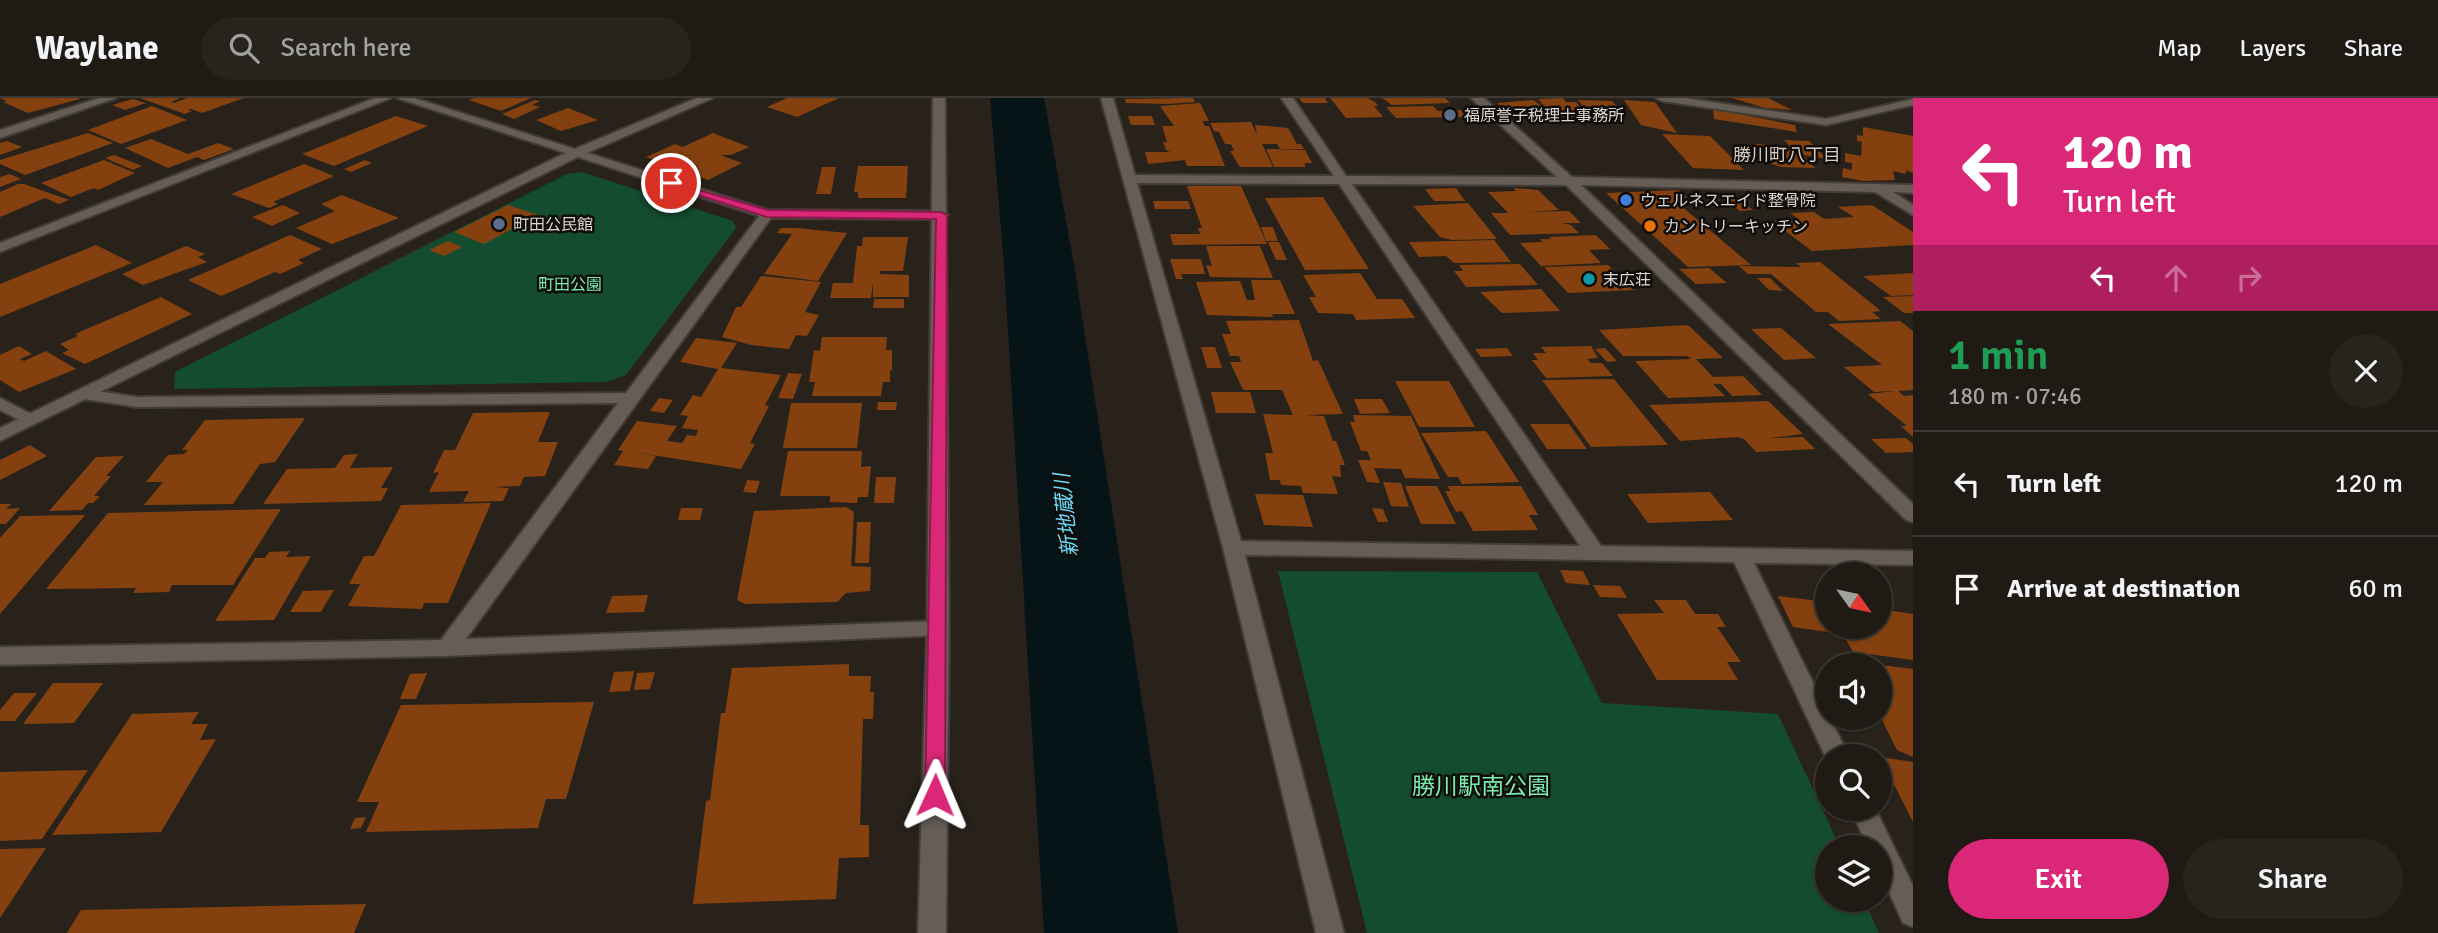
<!DOCTYPE html>
<meta charset="utf-8">
<style>
:root{--surface:#1f1a14;--page:#27231d;--text:#f1f3f6;--muted:#a1a1a0;--line:#3c3834;--accent:#db2777}
body{margin:0;font-family:Signika,"Noto Sans JP",sans-serif;background:var(--page);color:var(--text);height:100vh;display:flex;flex-direction:column;font-size:26px;white-space:nowrap}
*{box-sizing:border-box;margin:0}
p{font-size:23px;color:var(--muted)}
.icon{flex:none;width:38px;height:38px;fill:none;stroke:currentColor;stroke-width:2;stroke-linecap:round;stroke-linejoin:round}
.map{position:relative;flex:1;overflow:hidden}
.panel{display:flex;flex-direction:column;background:var(--surface);width:525px}
.panel>*{flex:none}
.banner{background:#db2777;color:#fff;overflow:hidden}
.needle{width:46px;rotate:123deg}
.tools{position:absolute;left:1815px;top:464px;display:grid;gap:14px}
.tools a{display:grid;place-items:center;width:77px;height:77px;border-radius:50%;background:var(--surface);box-shadow:0 2px 5px #0004,0 0 0 2px var(--line);font-size:35px}
.pin{position:absolute;display:grid;place-items:center;width:60px;height:60px;color:#fff;margin:-30px;border:4px solid #fff;border-radius:50%;box-shadow:0 2px 7px #0007}
.me{position:absolute;width:77px;margin:-38px;rotate:1deg;stroke-linejoin:round;filter:drop-shadow(0 0 5px #0008)}
.turn{display:flex;align-items:center;gap:24px;height:147px;padding:0 35px;font-size:32px}
.turn .icon{width:91px;height:91px;stroke-width:2.5}
.turn b{display:block;font-size:49px;line-height:60px}
.lanes{display:flex;align-items:center;height:66px;padding:0 35px;background:#0003;justify-content:center;gap:35px;direction:ltr}
.lanes .off{opacity:.35}
.round{display:grid;place-items:center;flex:none;width:74px;height:74px;border-radius:37px;background:var(--page)}
.overview{display:flex;align-items:center;justify-content:space-between;height:119px;padding:0 35px}
h1{font-size:42px;font-weight:600;line-height:52px;color:#1e9e55}
.action{display:flex;gap:14px;margin-top:auto;padding:14px 35px}
.action a{flex:1;height:80px;border-radius:42px;background:var(--accent);color:#fff;font-size:28px;font-weight:600;line-height:80px;text-align:center}
.action a+a{background:var(--page);color:var(--text)}
ul{padding:0;list-style:none}
li{display:flex;align-items:center;gap:21px;height:105px;padding:0 35px;border-top:2px solid var(--line)}
li div{flex:1}
li b{display:block;font-size:26px}
li em{font-style:normal}
header{display:flex;align-items:center;gap:42px;box-sizing:border-box;height:98px;padding:0 35px;background:var(--surface);border-bottom:2px solid var(--line)}
header strong{font-size:33px}
nav{display:flex;gap:38px;margin-inline-start:auto;font-size:24px}
.search{width:490px;height:63px;background:var(--page);display:flex;align-items:center;gap:18px;box-sizing:border-box;padding:0 24px;border-radius:38px;color:var(--muted);font-size:26px}
main{display:flex;flex:1;min-height:0}
.map>svg:first-child{display:block}
.green{fill:#144c30}
.lines{fill:none;stroke-linecap:round;stroke-linejoin:round}
.river{fill:#061418;fill-rule:evenodd}
.building{fill:#84410f}
.minor-casing{stroke:#423c37;stroke-width:4}
.tertiary-casing{stroke:#423c37;stroke-width:4}
.minor{fill:#665d55;fill-rule:evenodd}
.tertiary{fill:#665d55;fill-rule:evenodd}
.route{fill:#db2777;stroke:#8e194d;stroke-width:2}
.service-dot{fill:#5c6f8a;stroke:#0f0c09;stroke-width:2.5}
.shop-dot{fill:#3f7fe0;stroke:#0f0c09;stroke-width:2.5}
.food-dot{fill:#e8710a;stroke:#0f0c09;stroke-width:2.5}
.culture-dot{fill:#0f9aa8;stroke:#0f0c09;stroke-width:2.5}
.labels{text-anchor:middle;stroke-width:5;stroke-linejoin:round;paint-order:stroke}
.far-poi-label{font-size:16px;fill:#dcd7d2;stroke:#0f0c09;text-anchor:start}
.far-park-label{font-size:16px;fill:#7beeaf;stroke:#0f0c09}
.far-neighbourhood-label{font-size:18px;fill:#d5cbc2;stroke:#0f0c09}
.water-label{font-size:21px;font-style:italic;fill:#6adafa;stroke:#0f0c09}
.near-park-label{font-size:23px;fill:#7beeaf;stroke:#0f0c09}
</style>
<header>
<strong>Waylane</strong>
<div class="search"><svg class="icon" aria-label="search" viewBox="0 0 24 24"><circle cx="10" cy="10" r="6"/><path d="M15 15l6 6"/></svg>Search here</div>
<nav><a>Map</a><a>Layers</a><a>Share</a></nav>
</header>
<main>
<div class="map">
<svg width="1913" height="835" viewBox="0 0 1913 835">
<rect width="100%" height="100%" fill="#29221b"/>
<!-- green -->
<g class="green">
<path d="M582,74L733,123L736,130L626,277L607,284L174,291L175,274L567,76Z"/>
<path d="M1278,473L1537,474L1602,605L1778,616L1840,749H1827V802H1864L1879,835H1367Z"/>
</g>
<g class="lines">
<!-- river -->
<path class="river" d="M990,0H1044L1074,167L1178,835H1044L1004,167Z"/>
</g>
<!-- building -->
<g class="building">
<path d="M0,0H79L80,1L28,15L3,4L7,3Z"/>
<path d="M140,0H180L171,4L174,5L187,0H244L202,15L191,11L188,12L192,13L185,16Z"/>
<path d="M474,0H531L501,13L469,2Z"/>
<path d="M787,0H839L797,19L767,9Z"/>
<path d="M1193,0L1195,4L1167,6L1126,5L1125,1Z"/>
<path d="M1299,0H1325L1328,5H1303Z"/>
<path d="M1330,0H1367L1375,4L1378,8H1374L1383,19L1346,20Z"/>
<path d="M1382,0H1445L1450,5L1392,7Z"/>
<path d="M1563,0L1566,4H1576L1590,20L1553,19L1548,15L1553,19L1512,20L1497,5L1533,2L1548,12L1538,1Z"/>
<path d="M1732,0H1768L1792,12L1765,10Z"/>
<path d="M133,1L146,5L125,12L112,7Z"/>
<path d="M535,2L540,3L532,7L540,9L514,21L502,16Z"/>
<path d="M1578,2L1612,3L1626,18L1591,19Z"/>
<path d="M1624,2L1655,4L1677,35L1641,27Z"/>
<path d="M1200,5L1209,23H1202L1205,28H1209L1225,68H1187L1185,62L1148,66L1145,54H1170L1166,52L1163,44H1167L1162,28H1174L1160,8Z"/>
<path d="M152,8L187,22L121,46L88,32Z"/>
<path d="M1433,8L1438,13L1461,12L1468,19L1396,20L1386,9Z"/>
<path d="M568,10L598,22L561,33L536,22Z"/>
<path d="M1713,11L1795,27L1797,34L1714,21Z"/>
<path d="M396,18L428,28L334,68L302,56Z"/>
<path d="M1128,18H1152L1155,27H1131Z"/>
<path d="M1251,24L1257,37L1255,27L1288,30L1297,46H1301L1304,51H1280L1277,46H1262L1273,69H1240L1230,53H1234L1231,46H1225L1219,34L1214,33L1210,25Z"/>
<path d="M1863,29L1913,38V75L1906,72V76L1893,73L1895,82L1864,83L1842,79L1843,70L1852,72V65L1845,64V55L1861,58L1862,44L1857,43V37L1863,38Z"/>
<path d="M88,35L113,45L25,77L0,66V62Z"/>
<path d="M713,35L749,49L731,57H720L742,65L708,82L646,59L675,46L683,49Z"/>
<path d="M1662,36L1710,38L1744,72L1693,70Z"/>
<path d="M151,41L188,56L218,45L234,51L204,62L197,59L168,70L125,50Z"/>
<path d="M1784,42L1809,43L1827,61L1803,57L1815,70L1781,69L1772,66L1755,46L1790,48Z"/>
<path d="M7,43L22,49L0,57V45Z"/>
<path d="M1266,51L1305,52L1312,65H1304L1306,69H1274Z"/>
<path d="M114,57L142,68L133,72L105,60Z"/>
<path d="M104,62L135,75L98,92L94,90L71,99L41,85Z"/>
<path d="M365,62L372,65L351,74L344,71Z"/>
<path d="M304,66L334,78L273,104L278,106L269,110L231,96Z"/>
<path d="M858,68H908L906,100H858V94H854Z"/>
<path d="M822,69H836L831,96H816Z"/>
<path d="M10,76L21,81L0,89V79Z"/>
<path d="M18,86H24L69,102L59,106L45,100L0,119V94Z"/>
<path d="M1187,88H1241L1267,146L1173,147L1170,136H1200L1198,130H1202Z"/>
<path d="M1456,90L1465,103H1434L1425,91Z"/>
<path d="M1514,90L1538,92L1559,112L1526,114L1569,113L1581,125H1562L1571,127L1579,135L1510,137L1491,115H1508L1488,94L1516,93Z"/>
<path d="M1678,92L1688,101H1673L1751,167L1688,169L1606,95Z"/>
<path d="M342,97L357,103L399,120L332,146L296,130L335,113L321,106Z"/>
<path d="M1732,97L1753,112L1740,113L1720,98Z"/>
<path d="M1323,99L1369,171L1305,172L1265,100Z"/>
<path d="M1153,103H1188L1191,111H1155Z"/>
<path d="M1468,105L1497,141L1452,142L1440,139L1413,108Z"/>
<path d="M283,107L300,115L272,128L252,119Z"/>
<path d="M508,107L538,117L484,146L454,134Z"/>
<path d="M1872,107L1913,134V147L1812,153L1772,123L1800,122L1790,115L1814,114L1824,121L1854,119L1838,109Z"/>
<path d="M1261,129H1273L1278,143H1266Z"/>
<path d="M781,130H796L847,135L818,183L764,176L792,136L777,135Z"/>
<path d="M290,137L322,151L298,162L304,165L280,176L275,174L221,198L188,182Z"/>
<path d="M1596,137L1610,151L1589,152L1601,165L1541,168L1520,145L1543,144L1540,141H1551L1549,139Z"/>
<path d="M863,139H908L903,173H880V176L909,177V199H873V184L871,200H830L833,185H853L857,148H862Z"/>
<path d="M1494,142L1511,164L1454,165L1446,158L1419,159L1409,144Z"/>
<path d="M448,143L462,149L444,158L429,152Z"/>
<path d="M1268,144H1279L1287,162H1276Z"/>
<path d="M96,147L132,165L0,219V186Z"/>
<path d="M186,148L205,156L198,159L207,164L143,187L122,176Z"/>
<path d="M1206,148H1260L1273,180L1210,179L1206,167L1212,168Z"/>
<path d="M1170,161H1201L1205,176H1181L1183,181H1176Z"/>
<path d="M1820,164L1881,213L1872,214L1881,221L1839,223L1828,214H1816L1771,176H1748L1739,168L1801,169L1796,165Z"/>
<path d="M1520,166L1538,187L1466,189L1454,173H1463L1459,167Z"/>
<path d="M1608,167L1634,192L1568,195L1544,169Z"/>
<path d="M1709,170L1727,185L1696,186L1679,171Z"/>
<path d="M1360,175L1377,201H1402L1415,220L1356,222L1353,216L1318,215L1309,199H1316L1303,177Z"/>
<path d="M1913,175V197L1891,198L1863,178Z"/>
<path d="M761,178L821,184L805,214L819,217L807,238L796,237L789,251L751,247L722,239L736,209H741Z"/>
<path d="M1757,180H1770L1783,193L1769,192Z"/>
<path d="M1251,182H1280L1295,216H1272L1273,219L1207,217L1196,184L1240,183L1247,202H1255Z"/>
<path d="M1541,191L1560,213L1502,215L1480,194Z"/>
<path d="M1913,198V215H1904L1883,199Z"/>
<path d="M161,199L192,216L85,266L62,255L69,252L60,246L78,238L75,236Z"/>
<path d="M874,201H904V210H873Z"/>
<path d="M1299,222L1313,263L1318,262L1343,316L1304,317L1324,318L1333,343H1336L1345,367H1340L1341,379L1332,378L1338,396L1303,395L1301,388L1281,387L1280,382H1270L1265,355H1273L1263,316L1293,317L1282,292H1243L1230,264H1241L1239,258H1230L1222,236H1231L1226,223Z"/>
<path d="M1900,223L1913,233V292L1898,293L1904,298L1913,297V339L1901,328H1907L1868,296L1895,293L1874,294L1844,269L1882,267L1828,226Z"/>
<path d="M1688,227L1723,260L1696,261L1713,279L1743,278L1762,297L1732,298L1721,286H1713L1725,298L1668,300L1635,263L1691,261L1687,258H1623L1599,232Z"/>
<path d="M1781,230L1816,260L1784,262L1751,231Z"/>
<path d="M822,239H887L886,252H892V273L890,272V284H883L881,298H812L815,284H809L814,252L820,253Z"/>
<path d="M696,240L737,245L721,270L781,277L765,307L769,308L750,345L755,346L741,371L627,353L656,358L648,371L614,367L623,353L618,352L637,323L677,328L667,343L682,345L687,337L696,338L698,332L682,330L688,318L680,317L693,297L701,299L718,271L680,264Z"/>
<path d="M19,248L32,256L20,261L24,263L46,253L76,271L19,294L0,282V257Z"/>
<path d="M1591,248L1598,260L1587,261L1591,265H1602L1613,278L1546,280L1532,262H1538L1533,255H1546L1541,249Z"/>
<path d="M1201,249H1215L1222,270H1207Z"/>
<path d="M1507,250L1513,258L1481,259L1475,251Z"/>
<path d="M1605,250L1617,263L1607,264L1595,251Z"/>
<path d="M788,275L802,276L793,301L778,300Z"/>
<path d="M1614,281L1668,347L1591,349L1542,282Z"/>
<path d="M1395,283H1449L1475,329H1419Z"/>
<path d="M1211,294H1250L1256,315H1216Z"/>
<path d="M659,300L673,302L664,315L650,313Z"/>
<path d="M1354,301H1382L1390,315L1360,316Z"/>
<path d="M1768,303L1803,336L1769,340L1803,339L1815,351L1756,354L1744,341L1737,339L1680,343L1649,307Z"/>
<path d="M878,304H897L896,312H877Z"/>
<path d="M791,305H862L857,350H783Z"/>
<path d="M550,314L538,344H558L545,378L524,379L520,388L492,389L509,390L503,403L463,404L469,393L429,394L439,374L433,375L444,352H455L473,315Z"/>
<path d="M1353,317L1411,318L1440,381L1405,380L1401,371L1374,370L1380,385L1367,384L1358,362H1371L1367,353H1361L1350,324H1355Z"/>
<path d="M305,320L275,364L260,366L233,406L144,407L163,384H146L168,357L184,356L188,352H182L205,322Z"/>
<path d="M1530,326H1569L1587,351H1547Z"/>
<path d="M1486,333L1519,384L1462,386L1458,379H1448L1421,335Z"/>
<path d="M1906,340L1913,346V354L1886,355L1871,341Z"/>
<path d="M30,347L47,358L0,382V362Z"/>
<path d="M788,353H862L861,369L871,368L868,399H858L857,405L830,404V398H780Z"/>
<path d="M358,356L350,370L393,369L381,390H388L381,403L263,406L287,371L335,370L344,357Z"/>
<path d="M124,358L106,378H111L94,398H100L93,405H88L82,412L49,413L96,359Z"/>
<path d="M876,379H896L894,405H874Z"/>
<path d="M747,382L760,383L756,395L743,394Z"/>
<path d="M1383,384L1401,385L1409,409L1391,408Z"/>
<path d="M1405,388H1437L1456,426H1421Z"/>
<path d="M1448,388H1521L1538,417H1529L1538,432L1473,433L1462,413L1456,414L1445,393H1450Z"/>
<path d="M1710,394L1733,422L1648,425L1627,396Z"/>
<path d="M1255,396L1303,397L1313,429L1264,427Z"/>
<path d="M491,405L448,505H424L422,511L348,508L360,486H349L364,458H374L401,407Z"/>
<path d="M0,406H11L6,411L20,410L6,426H0Z"/>
<path d="M846,409L854,414L851,468L871,469L870,493L846,495L837,504L745,506L737,502L754,413Z"/>
<path d="M681,410H703L700,422H678Z"/>
<path d="M1372,410L1383,411L1388,424H1378Z"/>
<path d="M281,411L233,487H172L169,494L133,495L136,490L46,491L108,415Z"/>
<path d="M85,417L0,516V440L20,418Z"/>
<path d="M857,424H871L869,465H855Z"/>
<path d="M290,453L286,459L311,458L274,522L215,523L255,460H265L269,454Z"/>
<path d="M1560,472L1583,473L1590,487L1566,485Z"/>
<path d="M1593,487L1620,488L1627,500L1600,499Z"/>
<path d="M334,492L321,514H290L303,493Z"/>
<path d="M648,497L644,514L606,515L612,498Z"/>
<path d="M1778,498L1827,504V528H1880V511L1913,516V562L1853,554L1843,536L1793,529Z"/>
<path d="M1654,502H1686L1695,516H1718L1726,529H1717L1741,564H1727L1738,582H1657L1617,516L1664,515Z"/>
<path d="M849,566V578H871L870,594H874L873,621H863L860,727H869V759L839,760L836,801L693,806L706,703L710,702L721,615H725L732,570Z"/>
<path d="M1880,567L1913,571V659L1897,652L1880,618Z"/>
<path d="M634,573L630,593L609,594L614,574Z"/>
<path d="M655,574L650,591L634,592L637,575Z"/>
<path d="M427,575L416,601H400L410,576Z"/>
<path d="M53,585H103L74,625L23,626Z"/>
<path d="M14,595H37L15,623H0V612Z"/>
<path d="M594,604L566,701H546L538,730L366,734L379,704H357L401,607Z"/>
<path d="M199,614L191,626H208L200,642L216,641L161,734L52,737L132,616Z"/>
<path d="M1880,659L1913,664V724Z"/>
<path d="M88,672L42,741L0,743V674Z"/>
<path d="M366,719L361,730L350,731L355,720Z"/>
<path d="M46,750L0,820V751Z"/>
<path d="M366,806L354,835H67L81,812Z"/>
</g>
<g class="lines">
<!-- minor casing -->
<g class="minor-casing">
<g id="minor">
<path d="M99,0H116L0,40V32Z"/>
<path d="M375,0H391L0,154V145Z"/>
<path d="M397,0H414L768,112L941,113L948,117L941,121L771,120L466,541L938,523L946,525L949,531L946,537L447,558L0,567V549L441,542L618,305L137,309L84,301L76,296L84,291L137,299L626,295L759,118Z"/>
<path d="M1101,0H1113L1135,77L1334,78L1281,0H1293L1346,78L1557,79L1471,0H1484L1572,79L1913,87V95L1893,94L1913,107V117L1875,94L1581,87L1913,406V424L1906,422L1566,87L1352,86L1601,448L1913,453V467L1754,465L1827,613V620H1830L1849,658H1827V662L1734,464L1245,457L1344,835H1316L1223,450ZM1137,85L1339,86L1580,448L1241,443Z"/>
<path d="M1656,0H1685L1826,21L1913,1V7L1826,27L1662,3Z"/>
<path d="M0,300L35,318L38,322L29,327L0,312Z"/>
<path d="M1850,710H1875L1913,788V829L1903,825L1880,774V749H1868Z"/>
</g>
</g>
<!-- tertiary casing -->
<g class="tertiary-casing">
<g id="tertiary">
<path d="M697,0H713L580,58L0,343V330L572,52Z"/>
<path d="M933,0H945L949,531L946,835H918L927,531Z"/>
</g>
</g>
<!-- minor -->
<use href="#minor" class="minor"/>
<!-- tertiary -->
<use href="#tertiary" class="tertiary"/>
</g>
<!-- route -->
<path class="route" d="M667,83L768,112L941,114L947,117L945,697L942,703L935,706L928,703L925,697L936,121L767,119L667,87Z"/>
<!-- markers -->
<g class="service-dot">
<circle cx="1450" cy="17" r="7"/>
<circle cx="499" cy="126" r="7"/>
</g>
<circle class="shop-dot" cx="1626" cy="102" r="7"/>
<circle class="food-dot" cx="1650" cy="128" r="7"/>
<circle class="culture-dot" cx="1589" cy="181" r="7"/>
<g class="labels">
<!-- far-poi labels -->
<g class="far-poi-label">
<text x="1464" y="23">福原誉子税理士事務所</text>
<text x="1640" y="108">ウェルネスエイド整骨院</text>
<text x="513" y="132">町田公民館</text>
<text x="1664" y="134">カントリーキッチン</text>
<text x="1603" y="187">末広荘</text>
</g>
<!-- far-park labels -->
<g class="far-park-label">
<text x="570" y="192">町田公園</text>
</g>
<!-- far-neighbourhood labels -->
<g class="far-neighbourhood-label">
<text x="1787" y="63">勝川町八丁目</text>
</g>
<!-- water labels -->
<g class="water-label">
<text transform="translate(1066 417) rotate(-96)" y="7">新地蔵川</text>
</g>
<!-- near-park labels -->
<g class="near-park-label">
<text x="1481" y="696">勝川駅南公園</text>
</g>
</g>
</svg>
<div class="tools">
<a><svg class="needle" viewBox="-14 -14 28 28"><path d="M0-13l5 13h-10z" fill="#e53935"/><path d="M0 13l5-13h-10z" fill="#a1a1a0"/></svg></a>
<a><svg class="icon" aria-label="sound" viewBox="0 0 24 24"><path d="M4 9h4l5-4v14l-5-4H4zM17 9q2 3 0 6"/></svg></a>
<a><svg class="icon" aria-label="search" viewBox="0 0 24 24"><circle cx="10" cy="10" r="6"/><path d="M15 15l6 6"/></svg></a>
<a><svg class="icon" aria-label="layers" viewBox="0 0 24 24"><path d="M12 4l9 5-9 5-9-5zM3 14l9 5 9-5"/></svg></a>
</div>
<div class="pin" style="left:671px;top:85px;background:#d93025"><svg class="icon" aria-label="arrive" viewBox="0 0 24 24"><path d="M6 21V4h12l-3 4 3 4H6"/></svg></div>
<svg class="me" style="left:935px;top:697px" viewBox="-20 -20 40 40"><path d="M0-17L14 15 0 8-14 15z" fill="#db2777" stroke="#fff" stroke-width="4"/></svg>
</div>
<section class="panel">
<div class="banner">
<div class="turn"><svg class="icon" aria-label="left" viewBox="0 0 24 24"><path d="M17 20v-9H6M10 6l-5 5 5 5"/></svg><div><b>120 m</b>Turn left</div></div>
<div class="lanes"><svg class="icon" aria-label="left" viewBox="0 0 24 24"><path d="M17 20v-9H6M10 6l-5 5 5 5"/></svg><svg class="icon off" aria-label="ahead" viewBox="0 0 24 24"><path d="M12 20V5M6 11l6-6 6 6"/></svg><svg class="icon off" aria-label="right" viewBox="0 0 24 24"><path d="M7 20v-9h11M14 6l5 5-5 5"/></svg></div>
</div>
<div class="overview"><div><h1>1 min</h1><p>180 m · 07:46</p></div><a class="round"><svg class="icon" aria-label="close" viewBox="0 0 24 24"><path d="M6 6l12 12M18 6L6 18"/></svg></a></div>
<ul>
<li><svg class="icon" aria-label="left" viewBox="0 0 24 24"><path d="M17 20v-9H6M10 6l-5 5 5 5"/></svg><div><b>Turn left</b></div><em>120 m</em></li>
<li><svg class="icon" aria-label="arrive" viewBox="0 0 24 24"><path d="M6 21V4h12l-3 4 3 4H6"/></svg><div><b>Arrive at destination</b></div><em>60 m</em></li>
</ul>
<div class="action"><a>Exit</a><a>Share</a></div>
</section>
</main>
